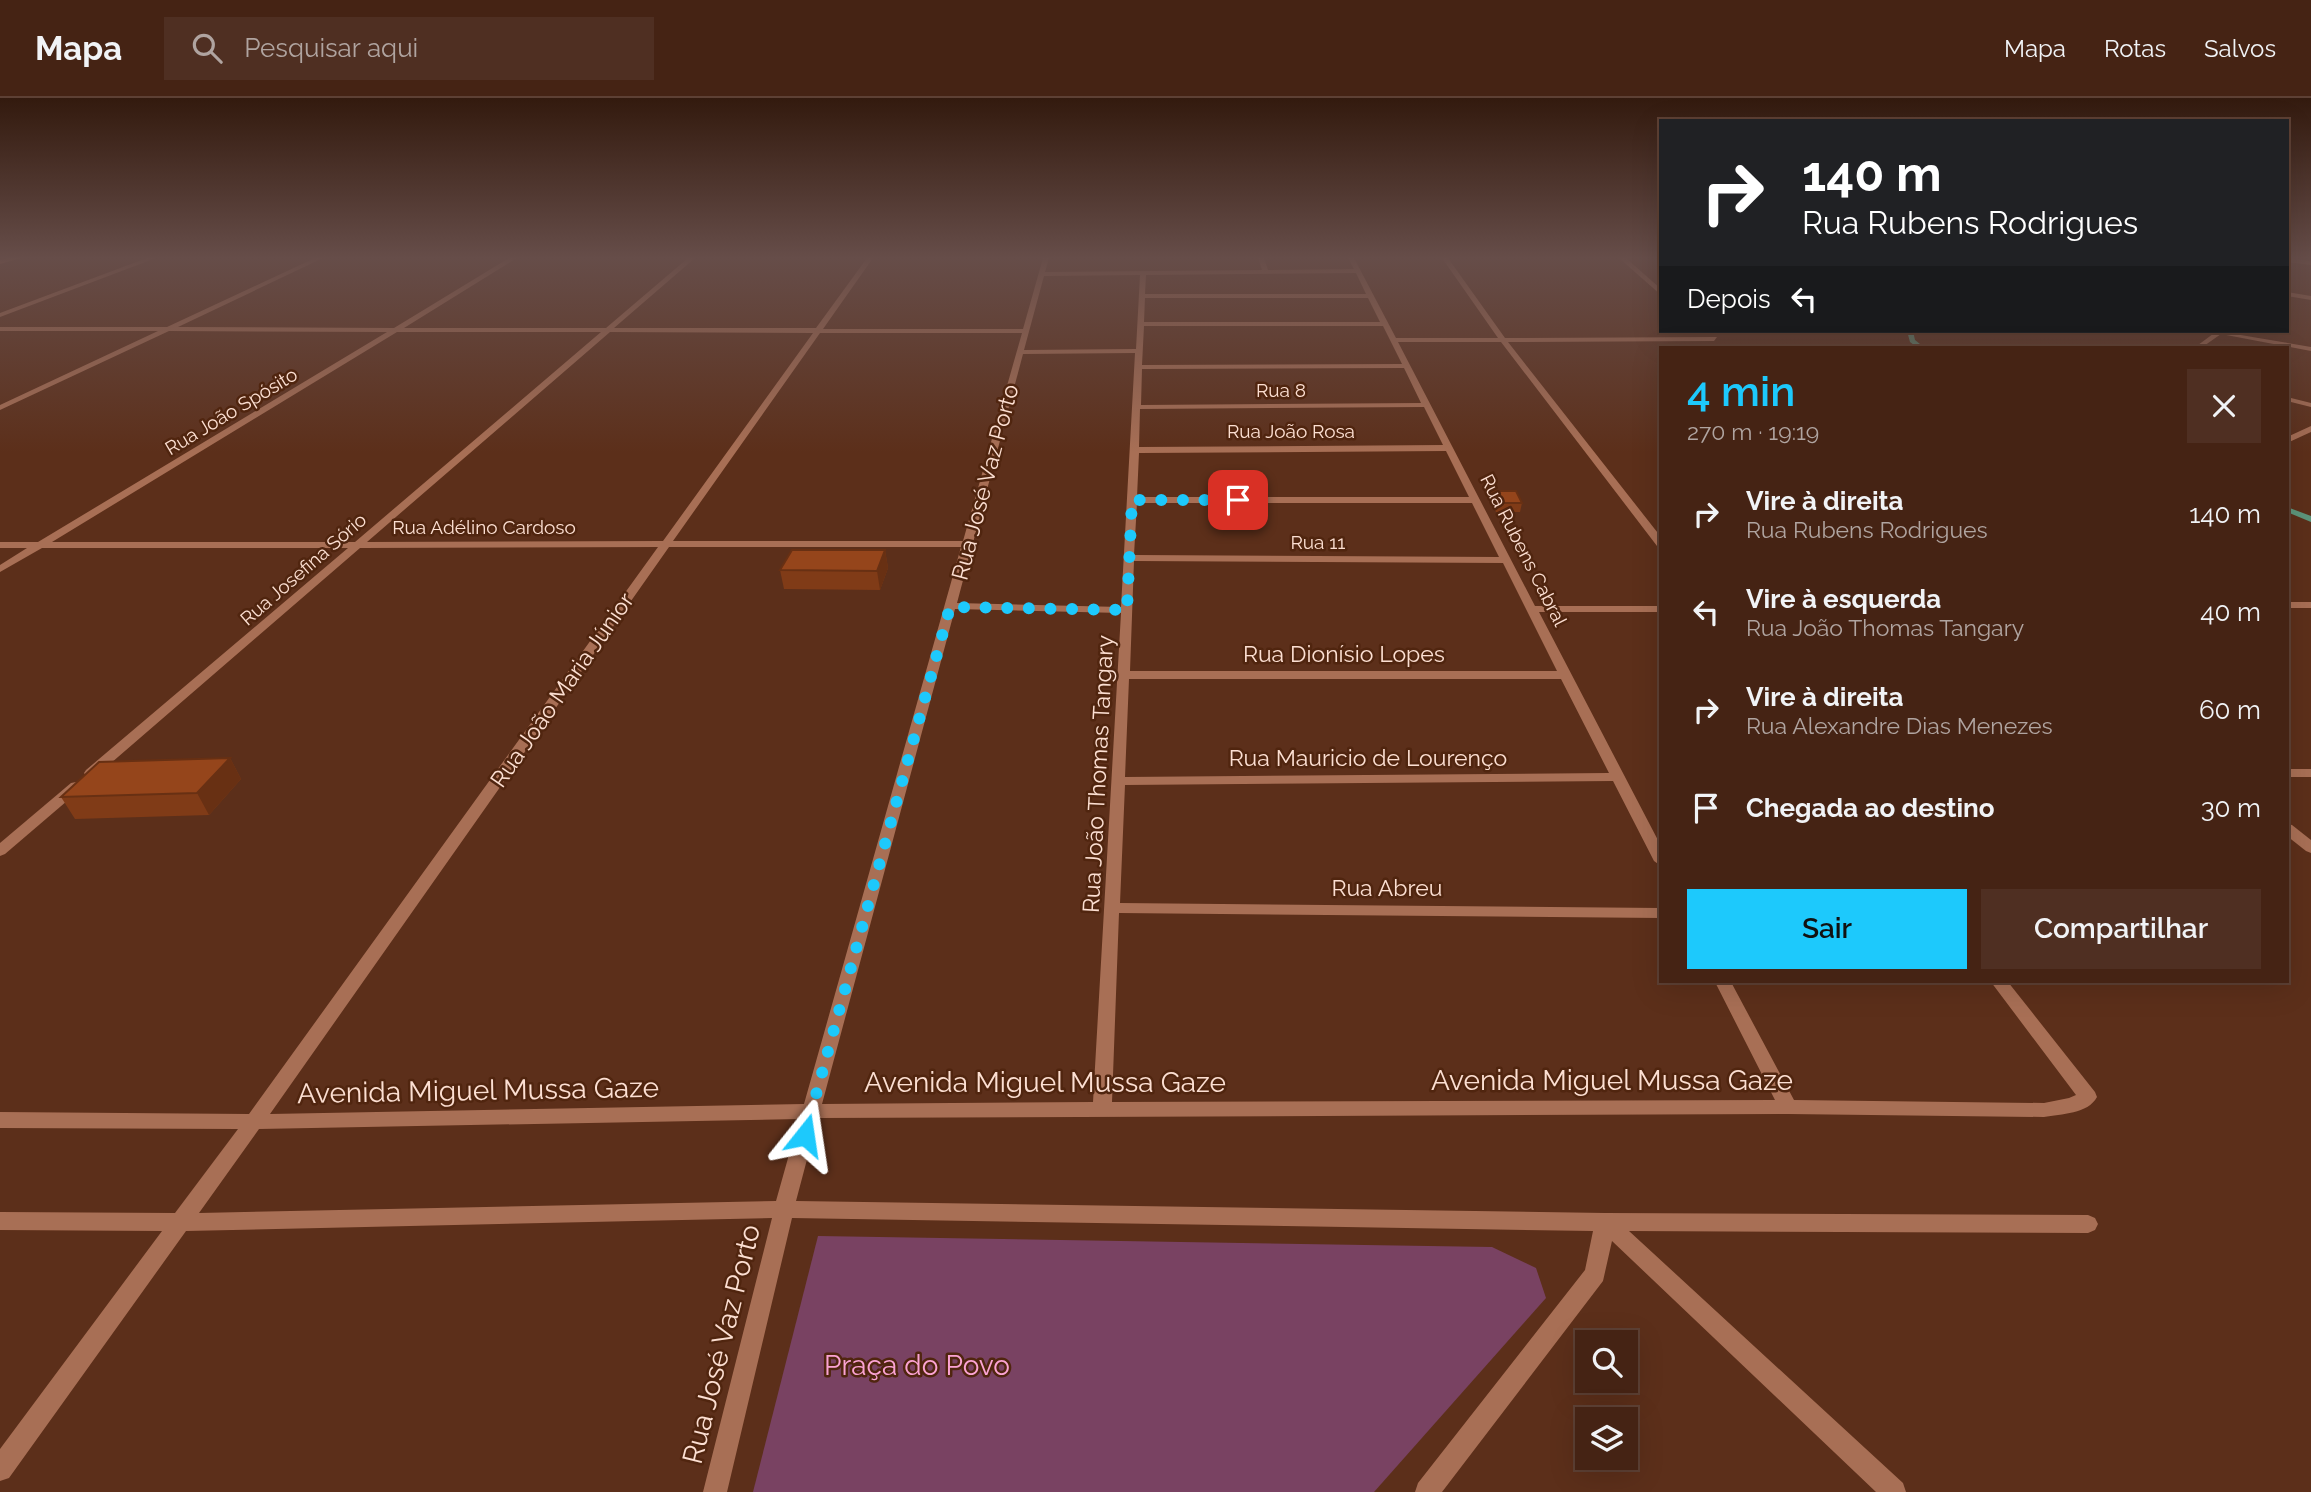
<!DOCTYPE html>
<html lang="pt">
<meta charset="utf-8">
<style>
:root{--surface:#452314;--page:#4f2f22;--text:#f1f3f6;--muted:#b0a4a0;--line:#5d4034;--accent:#1dc9fc}
body{margin:0;font-family:Raleway,sans-serif;background:var(--page);color:var(--text);height:100vh;display:flex;flex-direction:column;font-size:26px;white-space:nowrap}
*{box-sizing:border-box;margin:0}
p{font-size:23px;color:var(--muted)}
.icon{flex:none;width:38px;height:38px;fill:none;stroke:currentColor;stroke-width:2;stroke-linecap:round;stroke-linejoin:round}
.map{position:relative;flex:1;overflow:hidden}
.side{position:absolute;left:1659px;top:248px;width:630px;height:637px;display:flex;flex-direction:column;background:var(--surface);border-radius:0px;box-shadow:0 7px 28px #0002,0 0 0 2px var(--line)}
.side>*{flex:none}
.banner{position:absolute;left:1659px;top:21px;width:630px;height:214px;border-radius:0px;box-shadow:0 7px 28px #0002,0 0 0 2px var(--line);background:#202124;color:#fff;overflow:hidden}
.fabs{position:absolute;left:1575px;top:1232px;display:grid;gap:14px}
.fabs a{display:grid;place-items:center;width:63px;height:63px;border-radius:0px;background:var(--surface);box-shadow:0 7px 28px #0002,0 0 0 2px var(--line);font-size:35px}
.pin{position:absolute;display:grid;place-items:center;width:60px;height:60px;color:#fff;margin:-30px;border-radius:14px;box-shadow:0 4px 10px #0006}
.me{position:absolute;width:77px;margin:-38px;rotate:15deg;stroke-linejoin:round;filter:drop-shadow(0 0 5px #0008)}
.turn{display:flex;align-items:center;gap:24px;height:147px;padding:0 28px;font-size:32px}
.turn .icon{width:91px;height:91px;stroke-width:2.5}
.turn b{display:block;font-size:49px;line-height:60px}
.then{display:flex;align-items:center;height:66px;padding:0 28px;background:#0003;gap:14px;font-size:26px}
.round{display:grid;place-items:center;flex:none;width:74px;height:74px;border-radius:0px;background:var(--page)}
.headline{display:flex;align-items:center;justify-content:space-between;height:119px;padding:0 28px}
h1{font-size:42px;font-weight:600;line-height:52px;color:var(--accent)}
.action{display:flex;gap:14px;margin-top:auto;padding:14px 28px}
.action a{flex:1;height:80px;border-radius:0px;background:var(--accent);color:#111;font-size:28px;font-weight:600;line-height:80px;text-align:center}
.action a+a{background:var(--page);color:var(--text)}
ul{padding:0;list-style:none}
li{display:flex;align-items:center;gap:21px;height:98px;padding:0 28px}
li div{flex:1}
li b{display:block;font-size:26px}
li em{font-style:normal}
header{display:flex;align-items:center;gap:42px;box-sizing:border-box;height:98px;padding:0 35px;background:var(--surface);border-bottom:2px solid var(--line)}
header strong{font-size:33px}
nav{display:flex;gap:38px;margin-inline-start:auto;font-size:24px}
.search{width:490px;height:63px;background:var(--page);display:flex;align-items:center;gap:18px;box-sizing:border-box;padding:0 24px;border-radius:0px;color:var(--muted);font-size:26px}
.map>svg:first-child{display:block}
.green{fill:#794262}
.lines{fill:none;stroke-linecap:round;stroke-linejoin:round}
.stream{fill:#5d957b;fill-rule:evenodd}
.street{fill:#a86f55;fill-rule:evenodd}
.secondary{fill:#e28960;fill-rule:evenodd}
.wall{fill:#803b17}
.shaded-wall{fill:#683013}
.building{fill:#95451b;stroke:#683013;stroke-width:2}
.route{stroke:#1dc9fc;stroke-width:12;stroke-dasharray:0 21.6}
.labels{text-anchor:middle;stroke-width:5;stroke-linejoin:round;paint-order:stroke}
.far-street-label{font-size:19px;fill:#fcdfd2;stroke:#50250f}
.street-label{font-size:23px;fill:#fcdfd2;stroke:#50250f}
.near-street-label{font-size:28px;fill:#fcdfd2;stroke:#50250f}
.near-park-label{font-size:28px;fill:#fba3d4;stroke:#50250f}
</style>
<header>
<strong>Mapa</strong>
<div class="search"><svg class="icon" aria-label="search" viewBox="0 0 24 24"><circle cx="10" cy="10" r="6"/><path d="M15 15l6 6"/></svg>Pesquisar aqui</div>
<nav><a>Mapa</a><a>Rotas</a><a>Salvos</a></nav>
</header>
<div class="map">
<svg width="2311" height="1394" viewBox="0 0 2311 1394">
<rect width="100%" height="100%" fill="#5c2f1a"/>
<!-- green -->
<path class="green" d="M818,1138L1492,1149L1536,1170L1546,1200L1374,1394H753Z"/>
<g class="lines">
<!-- stream -->
<g class="stream">
<path d="M1907,233H1913L1915,242L1925,250H1918L1910,244Z"/>
<path d="M2287,409L2311,418V424L2287,414Z"/>
</g>
<!-- street -->
<g class="street">
<path d="M147,160H156L0,219V215Z"/>
<path d="M315,160H323L178,229L394,230L509,160H517L404,230H606L688,160H695L614,230H816L867,160H873L823,231H1023L1043,160H1049L1045,174L1262,172L1258,160H1264L1268,172L1354,171L1348,160H1354L1396,240H1498L1442,160H1448L1505,240L1717,239L1714,243L1508,244L1661,439V449L1657,448L1501,244H1398L1535,508H1661V514H1539L1661,748V768L1654,763L1613,683L1125,687L1120,805L1661,810V820L1119,815L1112,1004L1775,1002L1715,884H1731L1794,1002L2044,1005L2069,1000L2076,997L1991,884H2008L2095,994L2097,999C2088,1016 2061,1016 2044,1019L1788,1016L818,1020L796,1103L1605,1115L2088,1117L2095,1120L2098,1126L2095,1132L2088,1135L1629,1133L1903,1385L1906,1394H1876L1612,1143L1603,1183L1442,1394H1415L1418,1385L1585,1172L1593,1133L792,1120L727,1394H703L772,1120L186,1133L9,1380L0,1383V1351L162,1133L0,1132V1114L175,1115L238,1031L0,1030V1014L249,1016L658,449L360,450L96,678H86L84,675L86,672L348,450H42L0,474V467L27,450H0V444H38L387,234L169,233L0,312V307L158,233H0V229H167ZM1356,175L1366,196H1145L1146,177ZM1140,177L1136,251L1024,252L1044,178ZM1145,200H1368L1380,224H1144ZM1144,228H1383L1402,266L1142,267ZM397,234H601L355,444H52ZM610,234L813,235L663,443L367,444ZM820,235H1022L963,443H673ZM1135,255L1121,509L957,505L1023,256ZM1404,270L1421,305L1141,307L1142,271ZM1424,309L1443,347L1139,349L1140,311ZM1446,353L1469,399H1137L1139,355ZM1137,405H1472L1499,459L1134,457ZM669,449H961L804,1006L270,1016ZM1134,463L1503,465L1557,573H1130ZM955,511L1121,515L1093,1004L822,1006ZM1129,581H1561L1609,675L1125,679ZM799,1021L776,1103L199,1115L259,1031Z"/>
<path d="M1619,160H1626L1661,191V197Z"/>
<path d="M2288,160L2311,163V167L2287,164Z"/>
<path d="M2287,194L2311,198V202L2287,198Z"/>
<path d="M2217,233L2311,249V253L2221,236L2201,250H2194Z"/>
<path d="M2287,299L2311,305V309L2287,303Z"/>
<path d="M2311,328V334L2287,345V339Z"/>
<rect x="2287" y="504" width="24" height="6"/>
<rect x="2287" y="671" width="24" height="8"/>
<path d="M76,684L83,688L81,691L5,756L0,758V745L71,685Z"/>
<path d="M2287,726L2292,727L2311,742V755L2306,753L2287,738Z"/>
</g>
<!-- secondary -->
<path class="secondary" d="M9,160H21L0,166V162Z"/>
</g>
<!-- wall -->
<g class="wall">
<path d="M1492,393L1522,405L1520,414H1496L1490,402Z"/>
<path d="M885,452L888,470L880,492L784,491L780,472Z"/>
<path d="M230,660L241,681L209,717L75,721L61,699Z"/>
</g>
<!-- shaded-wall -->
<g class="shaded-wall">
<path d="M885,452L888,470L880,492L877,473Z"/>
<path d="M230,660L241,681L209,717L197,695Z"/>
</g>
<!-- building -->
<g class="building">
<path d="M1492,393H1516L1522,405H1497Z"/>
<path d="M792,452H885L877,473L780,472Z"/>
<path d="M230,660L197,695L61,699L99,664Z"/>
</g>
<!-- sky -->
<linearGradient id="sky" x2="0" y2="1"><stop stop-color="#331a0e"/><stop offset="0.45" stop-color="#664d49"/><stop offset="1" stop-color="#664d49" stop-opacity="0"/></linearGradient>
<rect width="2311" height="355" fill="url(#sky)"/>
<g class="lines">
<!-- route -->
<path class="route" d="M805,1037L950,509L1127,512L1132,402H1238"/>
</g>
<g class="labels">
<!-- far-street labels -->
<g class="far-street-label">
<text x="1281" y="299">Rua 8</text>
<text transform="translate(231 313) rotate(-31)" y="7">Rua João Spósito</text>
<text x="1291" y="340">Rua João Rosa</text>
<text x="484" y="436">Rua Adélino Cardoso</text>
<text x="1318" y="451">Rua 11</text>
<text transform="translate(1524 452) rotate(63)" y="7">Rua Rubens Cabral</text>
<text transform="translate(303 471) rotate(-41)" y="7">Rua Josefina Sório</text>
</g>
<!-- street labels -->
<g class="street-label">
<text transform="translate(985 384) rotate(-75)" y="8">Rua José Vaz Porto</text>
<text x="1344" y="564">Rua Dionísio Lopes</text>
<text transform="translate(562 592) rotate(-55)" y="8">Rua João Maria Júnior</text>
<text x="1368" y="668">Rua Mauricio de Lourenço</text>
<text transform="translate(1098 676) rotate(-87)" y="8">Rua João Thomas Tangary</text>
<text x="1387" y="798">Rua Abreu</text>
</g>
<!-- near-street labels -->
<g class="near-street-label">
<text x="1612" y="992">Avenida Miguel Mussa Gaze</text>
<text x="1045" y="994">Avenida Miguel Mussa Gaze</text>
<text transform="translate(478 992) rotate(-1)" y="10">Avenida Miguel Mussa Gaze</text>
<text transform="translate(721 1246) rotate(-76)" y="10">Rua José Vaz Porto</text>
</g>
<!-- near-park labels -->
<g class="near-park-label">
<text x="917" y="1277">Praça do Povo</text>
</g>
</g>
</svg>
<div class="fabs">
<a><svg class="icon" aria-label="search" viewBox="0 0 24 24"><circle cx="10" cy="10" r="6"/><path d="M15 15l6 6"/></svg></a>
<a><svg class="icon" aria-label="layers" viewBox="0 0 24 24"><path d="M12 4l9 5-9 5-9-5zM3 14l9 5 9-5"/></svg></a>
</div>
<div class="pin" style="left:1238px;top:402px;background:#d93025"><svg class="icon" aria-label="arrive" viewBox="0 0 24 24"><path d="M6 21V4h12l-3 4 3 4H6"/></svg></div>
<svg class="me" style="left:805px;top:1037px" viewBox="-20 -20 40 40"><path d="M0-17L14 15 0 8-14 15z" fill="#1dc9fc" stroke="#fff" stroke-width="4"/></svg>
<div class="banner">
<div class="turn"><svg class="icon" aria-label="right" viewBox="0 0 24 24"><path d="M7 20v-9h11M14 6l5 5-5 5"/></svg><div><b>140 m</b>Rua Rubens Rodrigues</div></div>
<div class="then">Depois<svg class="icon" aria-label="left" viewBox="0 0 24 24"><path d="M17 20v-9H6M10 6l-5 5 5 5"/></svg></div>
</div>
<section class="side">
<div class="headline"><div><h1>4 min</h1><p>270 m · 19:19</p></div><a class="round"><svg class="icon" aria-label="close" viewBox="0 0 24 24"><path d="M6 6l12 12M18 6L6 18"/></svg></a></div>
<ul>
<li><svg class="icon" aria-label="right" viewBox="0 0 24 24"><path d="M7 20v-9h11M14 6l5 5-5 5"/></svg><div><b>Vire à direita</b><p>Rua Rubens Rodrigues</p></div><em>140 m</em></li>
<li><svg class="icon" aria-label="left" viewBox="0 0 24 24"><path d="M17 20v-9H6M10 6l-5 5 5 5"/></svg><div><b>Vire à esquerda</b><p>Rua João Thomas Tangary</p></div><em>40 m</em></li>
<li><svg class="icon" aria-label="right" viewBox="0 0 24 24"><path d="M7 20v-9h11M14 6l5 5-5 5"/></svg><div><b>Vire à direita</b><p>Rua Alexandre Dias Menezes</p></div><em>60 m</em></li>
<li><svg class="icon" aria-label="arrive" viewBox="0 0 24 24"><path d="M6 21V4h12l-3 4 3 4H6"/></svg><div><b>Chegada ao destino</b></div><em>30 m</em></li>
</ul>
<div class="action"><a>Sair</a><a>Compartilhar</a></div>
</section>
</div>
